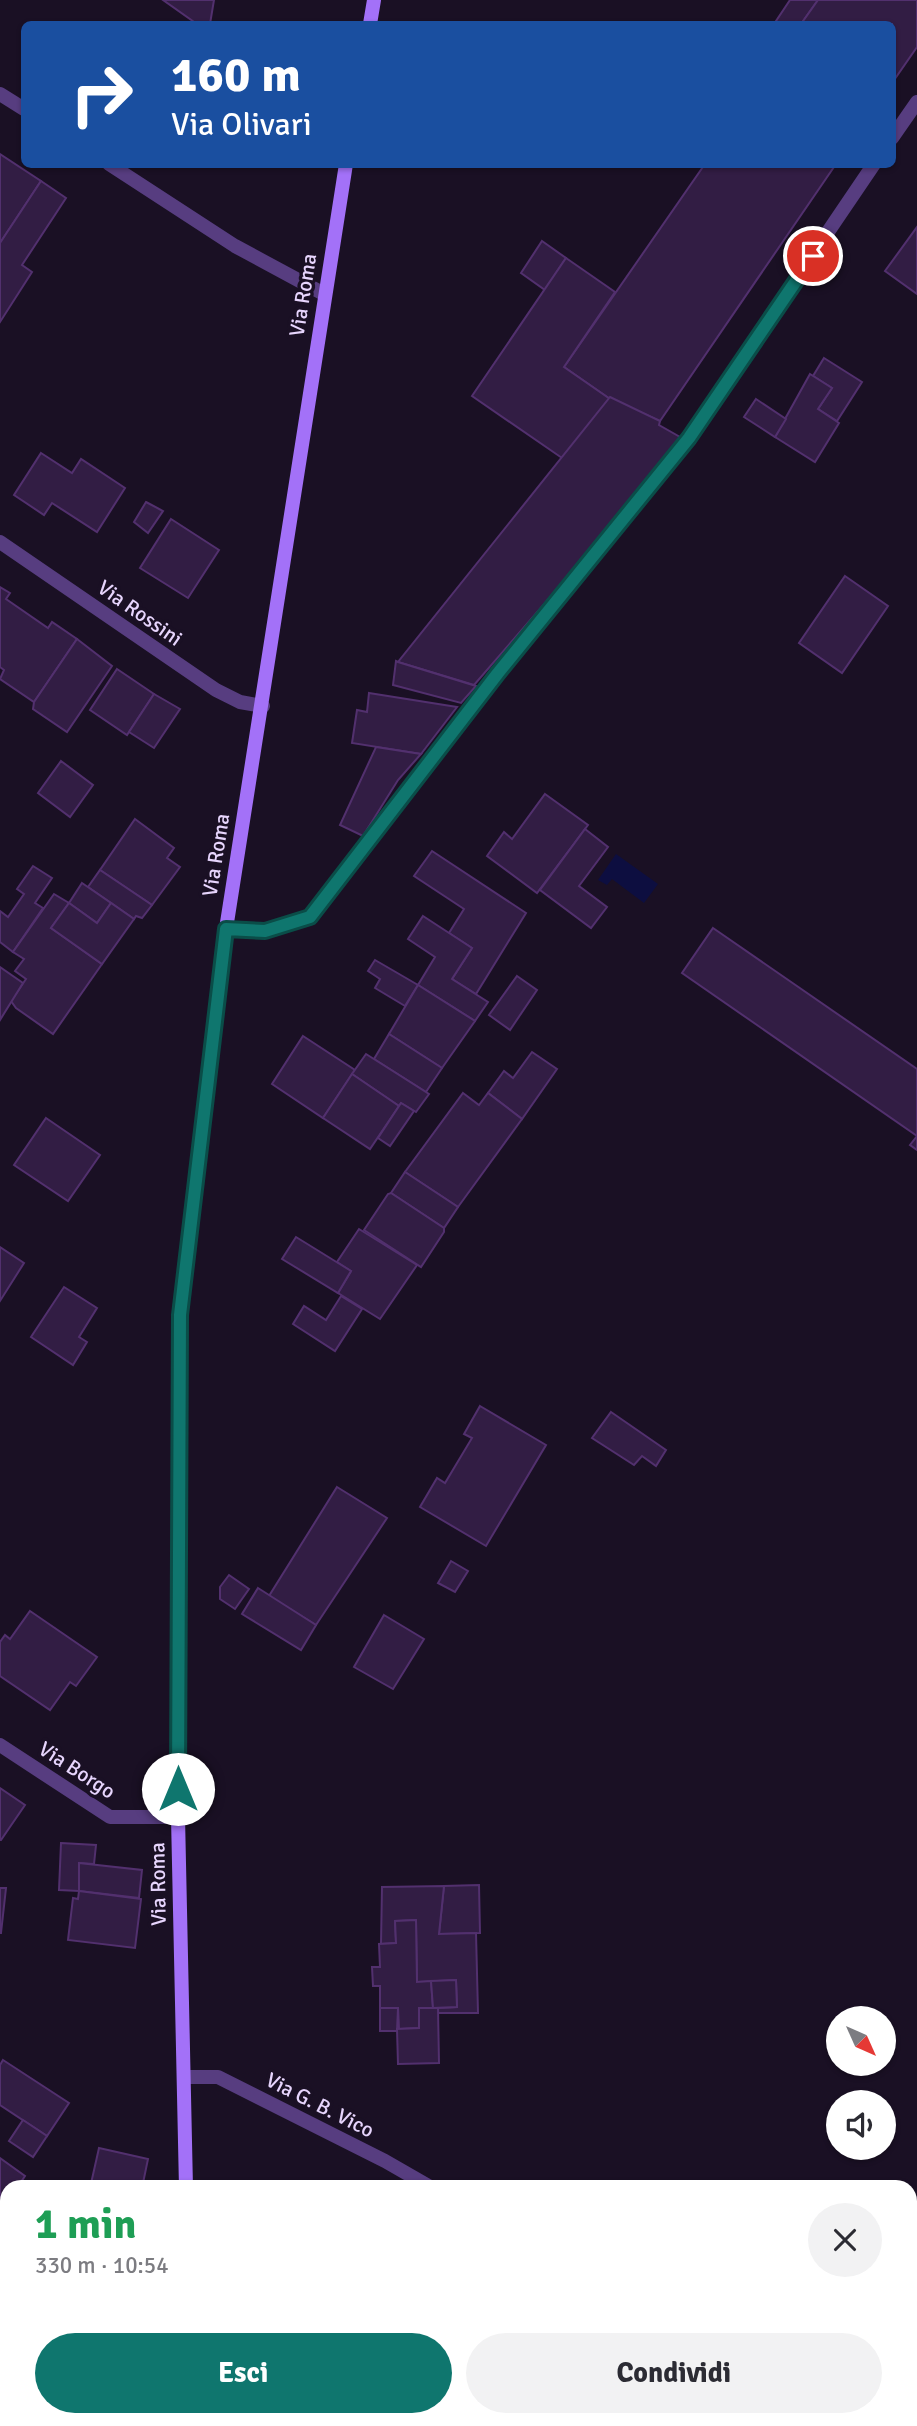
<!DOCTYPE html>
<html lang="it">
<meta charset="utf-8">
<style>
:root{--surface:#fff;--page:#f2f2f3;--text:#2b2b33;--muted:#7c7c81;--accent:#0f766e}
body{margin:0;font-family:Signika,sans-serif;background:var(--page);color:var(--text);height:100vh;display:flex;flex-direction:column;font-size:26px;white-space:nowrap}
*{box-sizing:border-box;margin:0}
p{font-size:23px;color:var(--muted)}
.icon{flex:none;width:38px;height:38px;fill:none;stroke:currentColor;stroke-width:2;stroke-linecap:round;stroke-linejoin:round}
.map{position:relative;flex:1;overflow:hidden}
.sheet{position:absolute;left:0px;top:2180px;width:917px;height:247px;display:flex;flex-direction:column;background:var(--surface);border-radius:21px 21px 0 0;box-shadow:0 2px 5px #0004}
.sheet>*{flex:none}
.hud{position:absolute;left:21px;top:21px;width:875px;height:147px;border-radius:10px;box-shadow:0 2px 5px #0004;background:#1a4fa0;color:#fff;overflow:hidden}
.needle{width:46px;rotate:135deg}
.buttons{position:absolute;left:826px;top:2006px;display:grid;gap:14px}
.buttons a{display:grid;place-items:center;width:70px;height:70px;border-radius:50%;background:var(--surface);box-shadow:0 2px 5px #0004;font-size:35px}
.pin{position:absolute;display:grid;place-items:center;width:60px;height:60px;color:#fff;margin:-30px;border:4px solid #fff;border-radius:50%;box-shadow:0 2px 7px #0007}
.me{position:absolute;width:77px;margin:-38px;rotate:0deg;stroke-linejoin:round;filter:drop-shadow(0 0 5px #0008)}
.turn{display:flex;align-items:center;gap:24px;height:147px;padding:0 35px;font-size:32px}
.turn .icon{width:91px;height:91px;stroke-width:2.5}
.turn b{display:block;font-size:49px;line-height:60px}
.round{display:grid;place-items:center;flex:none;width:74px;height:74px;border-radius:37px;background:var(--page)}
.summary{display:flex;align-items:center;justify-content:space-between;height:119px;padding:0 35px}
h1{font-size:42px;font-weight:700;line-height:52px;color:#1e9e55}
.cta{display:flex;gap:14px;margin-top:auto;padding:14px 35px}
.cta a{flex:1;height:80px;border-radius:42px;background:var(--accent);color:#fff;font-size:28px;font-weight:700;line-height:80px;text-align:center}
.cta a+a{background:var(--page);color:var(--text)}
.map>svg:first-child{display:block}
.water{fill:#0d0e40}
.building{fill:#321d44;stroke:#52306e;stroke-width:2}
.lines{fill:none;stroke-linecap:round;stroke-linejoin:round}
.lane{stroke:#573d80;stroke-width:14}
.street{stroke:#573d80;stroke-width:14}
.secondary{stroke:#a371f8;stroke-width:14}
.route-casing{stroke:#0a4d48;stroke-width:18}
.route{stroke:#0f766e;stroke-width:12}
.labels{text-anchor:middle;stroke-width:7;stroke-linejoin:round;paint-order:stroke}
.street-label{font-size:21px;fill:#e7d5fd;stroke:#1a1024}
</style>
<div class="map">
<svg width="917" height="2426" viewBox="0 0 917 2426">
<rect width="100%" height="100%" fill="#1a1024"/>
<!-- water -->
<path class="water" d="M616,854L658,884L644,903L612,879L607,885L598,880Z"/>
<!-- building -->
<g class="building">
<path d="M163,0H214L210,24H197Z"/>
<path d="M790,0H818L801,24H774Z"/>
<path d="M818,0H917V47L892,83V24H801Z"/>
<path d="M0,154L41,181L0,243Z"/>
<path d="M705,164H836L660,421L610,399L564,367Z"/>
<path d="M41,181L66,198L22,265L32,272L0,322V243Z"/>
<path d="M917,227V294L885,271Z"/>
<path d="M542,241L566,258L545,290L521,273Z"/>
<path d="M566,258L615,292L564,367L610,399L562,458L472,396Z"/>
<path d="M824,358L862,382L837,421L818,409L832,388L813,376Z"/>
<path d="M810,374L832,388L818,409L839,423L815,462L775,437Z"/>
<path d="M610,397L660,421L659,425L680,437L585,557L474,685L398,662Z"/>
<path d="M756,399L786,419L775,437L744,417Z"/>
<path d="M41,453L72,473L81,459L125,488L97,532L52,503L44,515L14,495Z"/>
<path d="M146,502L163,511L148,533L134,522Z"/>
<path d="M171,519L219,550L188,598L140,568Z"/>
<path d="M845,576L888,606L842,673L799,643Z"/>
<path d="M0,587L10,593L6,599L48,628L52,622L77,639L34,702L0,679L4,670L0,667Z"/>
<path d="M77,639L112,666L67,732L33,709L34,702Z"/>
<path d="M396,661L398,662L476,686L461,703L393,685Z"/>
<path d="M117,669L154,694L127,735L90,710Z"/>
<path d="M369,693L457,707L421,754L352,743L357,710L367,712Z"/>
<path d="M154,694L180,709L154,748L129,732Z"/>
<path d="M376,747L421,754L398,780L363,836L340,825Z"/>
<path d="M61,761L93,785L70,817L38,793Z"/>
<path d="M545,794L588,825L537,893L487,856L504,832L512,839Z"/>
<path d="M135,819L174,848L167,858L180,867L152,905L100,870Z"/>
<path d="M585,829L608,847L579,886L607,907L591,928L540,890Z"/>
<path d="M432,851L526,913L476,994L452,979L472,948L449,933L464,909L414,876Z"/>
<path d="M33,866L52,878L35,903L43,908L13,952L0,942V911L8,917L24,894L17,889Z"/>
<path d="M100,870L152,905L142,918L136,916L134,919L88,887Z"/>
<path d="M82,883L111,903L97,923L69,903Z"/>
<path d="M54,894L69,903L51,928L102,964L53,1034L16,1008L11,1001L26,979L15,971L24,959L13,952Z"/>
<path d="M69,903L97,923L111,903L134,919L102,964L51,928Z"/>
<path d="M423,916L472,948L452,979L488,1002L475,1021L418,985L435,957L408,939Z"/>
<path d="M713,928L917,1069V1150L910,1145L917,1136L682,973Z"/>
<path d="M375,960L418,985L405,1006L375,988L380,979L368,971Z"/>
<path d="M0,967L23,983L0,1020Z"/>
<path d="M517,976L537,990L510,1030L489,1015Z"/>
<path d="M418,985L475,1021L442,1068L389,1034Z"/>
<path d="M389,1034L442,1068L426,1092L374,1059Z"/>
<path d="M303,1036L355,1070L323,1118L272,1084Z"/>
<path d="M532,1052L557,1069L522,1119L488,1093L504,1071L513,1078Z"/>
<path d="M366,1054L429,1094L416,1112L401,1103L399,1106L352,1074Z"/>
<path d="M352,1074L399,1106L370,1149L323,1118Z"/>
<path d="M463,1093L479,1105L488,1093L522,1119L458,1207L405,1172Z"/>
<path d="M401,1103L414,1111L390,1146L378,1138Z"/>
<path d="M46,1118L100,1155L68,1201L14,1165Z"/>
<path d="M405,1172L458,1207L444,1228L391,1193Z"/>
<path d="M391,1193L444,1228V1232L421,1267L364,1230L388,1194Z"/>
<path d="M359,1229L417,1265L380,1319L338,1293L351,1271L337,1262Z"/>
<path d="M296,1237L351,1271L338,1293L282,1259Z"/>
<path d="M0,1247L24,1263L0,1301Z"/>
<path d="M64,1287L97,1308L79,1337L87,1342L73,1365L31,1337Z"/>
<path d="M341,1296L362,1309L335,1351L293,1324L304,1306L326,1320Z"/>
<path d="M480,1406L546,1445L486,1546L420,1507L437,1478L445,1483L472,1438L464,1434Z"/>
<path d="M611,1412L666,1450L656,1466L642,1456L634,1465L592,1438Z"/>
<path d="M337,1487L387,1518L316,1625L269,1596Z"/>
<path d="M451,1561L468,1571L455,1592L438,1583Z"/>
<path d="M229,1575L249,1589L235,1609L220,1599V1587Z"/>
<path d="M258,1588L316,1625L301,1650L242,1614Z"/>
<path d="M30,1611L97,1657L76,1686L70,1682L50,1710L0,1676V1642L5,1635L10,1639Z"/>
<path d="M384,1615L424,1639L393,1689L354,1667Z"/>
<path d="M0,1788L25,1805L1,1840H0Z"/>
<path d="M61,1843L96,1845L94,1864L79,1863V1891L59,1890Z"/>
<path d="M79,1863L142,1870L139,1898L79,1891Z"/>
<path d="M479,1885L480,1933L439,1934L444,1886Z"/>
<path d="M444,1886L439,1934L476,1933L478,2013H438V2008L457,2007L456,1980L417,1982L416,1920L395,1921L396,1943L381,1944L382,1887Z"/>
<path d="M0,1888H6L1,1933H0Z"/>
<path d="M79,1891L141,1899L135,1948L68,1940L73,1898L78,1899Z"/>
<path d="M416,1920L417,1982L431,1981L433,2008H419V2028L399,2029L398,2008H380V1986H373L372,1967H380L379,1944L396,1943L395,1921Z"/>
<path d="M456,1980L457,2007L433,2008L431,1981Z"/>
<path d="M380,2008H398L397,2031H380Z"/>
<path d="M419,2008H438L439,2063L398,2064L397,2029L419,2028Z"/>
<path d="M3,2060L69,2103L47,2136L0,2105V2065Z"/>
<path d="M23,2120L47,2136L33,2157L9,2141Z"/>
<path d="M99,2148L148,2159L142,2188H90Z"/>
<path d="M0,2158L25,2176L17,2188H7V2239L0,2234Z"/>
<path d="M27,2420H55L51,2426H23Z"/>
</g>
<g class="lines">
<!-- lane -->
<g class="lane">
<path d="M0,94L24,109"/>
<path d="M109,164L235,246L324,294"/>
<path d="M184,2077H218L385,2161L432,2188"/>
<path d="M835,2420L845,2426"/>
</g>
<!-- street -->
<g class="street">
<path d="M892,138L917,102"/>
<path d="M0,542L216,690L240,702L263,706"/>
<path d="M226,929L265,931L310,917L498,673L689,437L874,164"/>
<path d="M0,1745L110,1817H178"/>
</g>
<!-- secondary -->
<g class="secondary">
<path d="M370,24L374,0"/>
<path d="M186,2188L178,1817L180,1315L226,929L346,164"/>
<path d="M206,2420L207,2426"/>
</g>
</g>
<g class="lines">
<!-- route casing -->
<g class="route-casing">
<path id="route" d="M178,1789L180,1315L226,929L265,931L310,917L498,673L689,438L813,256"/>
</g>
<!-- route -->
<use href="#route" class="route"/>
</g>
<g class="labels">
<!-- street labels -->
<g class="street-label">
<text transform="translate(303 295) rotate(-81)" y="7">Via Roma</text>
<text transform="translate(140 613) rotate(35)" y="7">Via Rossini</text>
<text transform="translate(216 855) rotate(-81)" y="7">Via Roma</text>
<text transform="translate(77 1770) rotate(33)" y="7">Via Borgo</text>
<text transform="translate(158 1884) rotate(-91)" y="7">Via Roma</text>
<text transform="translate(320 2105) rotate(27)" y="7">Via G. B. Vico</text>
</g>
</g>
</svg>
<div class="buttons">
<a><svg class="needle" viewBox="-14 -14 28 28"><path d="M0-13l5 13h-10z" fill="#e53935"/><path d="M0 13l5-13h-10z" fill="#7c7c81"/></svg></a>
<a><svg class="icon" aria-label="sound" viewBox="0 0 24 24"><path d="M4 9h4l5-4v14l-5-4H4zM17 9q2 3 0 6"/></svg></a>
</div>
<div class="pin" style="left:813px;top:256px;background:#d93025"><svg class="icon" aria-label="arrive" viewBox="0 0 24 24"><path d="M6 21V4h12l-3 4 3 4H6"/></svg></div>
<svg class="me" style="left:178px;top:1789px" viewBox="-20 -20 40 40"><circle r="19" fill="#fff"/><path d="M0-13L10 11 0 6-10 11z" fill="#0f766e"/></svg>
<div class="hud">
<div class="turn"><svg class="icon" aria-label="right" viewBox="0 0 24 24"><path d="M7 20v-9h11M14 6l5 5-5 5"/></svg><div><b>160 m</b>Via Olivari</div></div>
</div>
<section class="sheet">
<div class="summary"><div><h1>1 min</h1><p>330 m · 10:54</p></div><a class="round"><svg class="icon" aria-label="close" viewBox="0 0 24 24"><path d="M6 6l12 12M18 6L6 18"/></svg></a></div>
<div class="cta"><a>Esci</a><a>Condividi</a></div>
</section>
</div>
